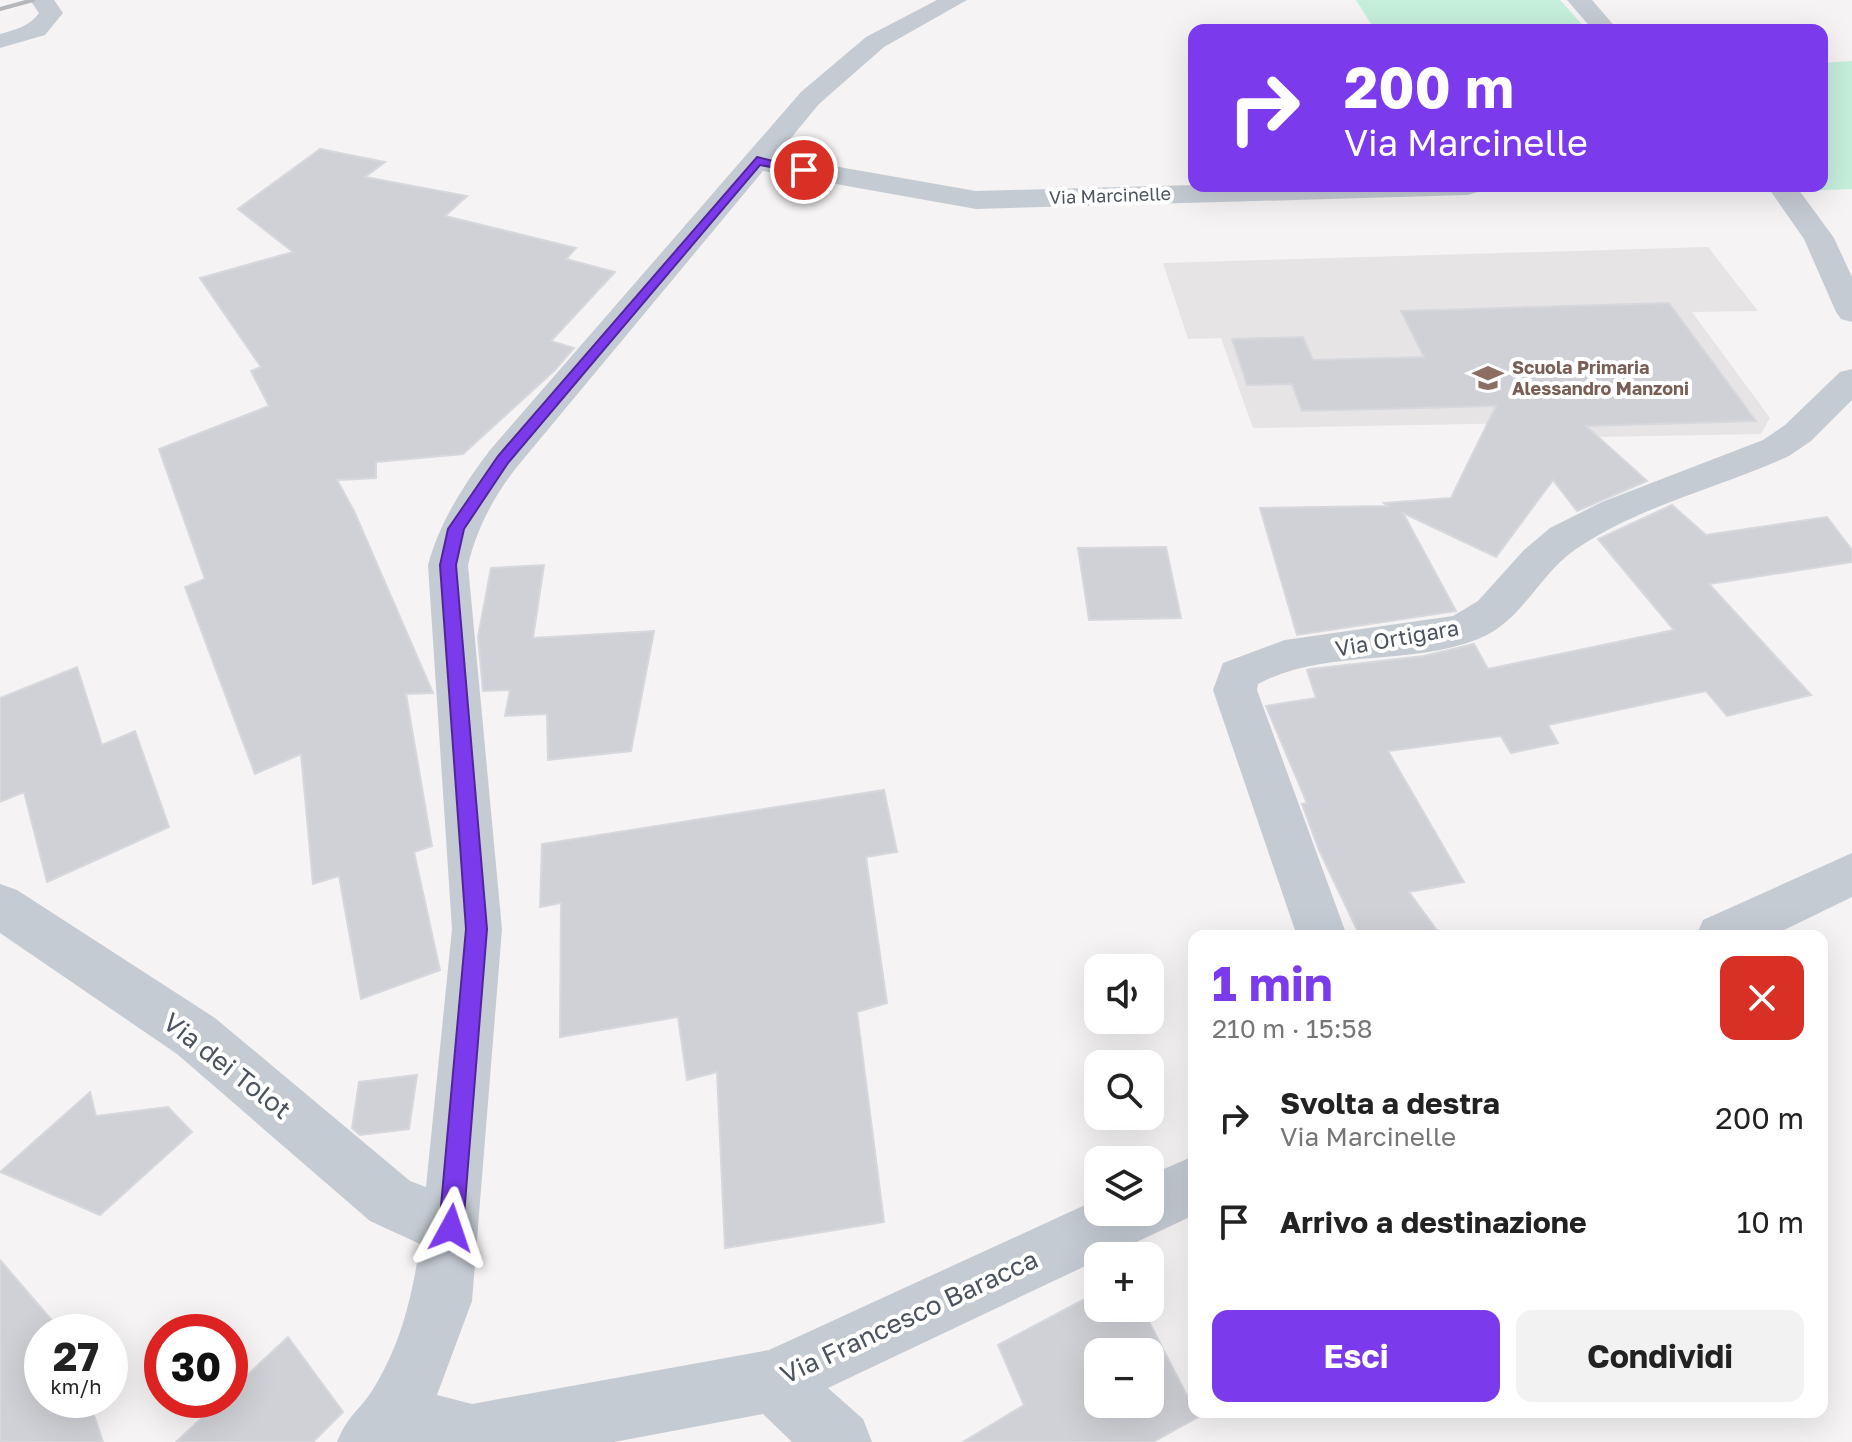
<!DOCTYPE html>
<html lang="it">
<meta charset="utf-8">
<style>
:root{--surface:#fff;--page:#f2f2f2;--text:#222;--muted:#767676;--accent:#7c3aed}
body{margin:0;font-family:"Golos Text",sans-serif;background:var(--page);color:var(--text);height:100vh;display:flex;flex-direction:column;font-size:30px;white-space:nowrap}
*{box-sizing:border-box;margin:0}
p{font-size:26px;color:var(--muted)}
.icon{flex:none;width:44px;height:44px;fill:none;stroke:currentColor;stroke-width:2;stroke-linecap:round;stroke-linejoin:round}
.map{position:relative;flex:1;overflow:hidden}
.drawer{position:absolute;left:1188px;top:930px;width:640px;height:488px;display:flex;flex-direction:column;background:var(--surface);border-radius:16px;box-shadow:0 8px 32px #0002}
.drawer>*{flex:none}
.top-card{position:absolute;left:1188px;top:24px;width:640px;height:168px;border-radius:16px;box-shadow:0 8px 32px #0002;background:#7c3aed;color:#fff;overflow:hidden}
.tools{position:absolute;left:1084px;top:954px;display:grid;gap:16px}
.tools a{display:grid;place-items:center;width:80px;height:80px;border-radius:16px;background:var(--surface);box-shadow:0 8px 32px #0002;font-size:40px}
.speed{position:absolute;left:24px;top:1314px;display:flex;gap:16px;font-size:40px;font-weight:700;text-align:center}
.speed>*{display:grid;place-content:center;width:104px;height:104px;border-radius:50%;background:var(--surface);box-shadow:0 8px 32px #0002;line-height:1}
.speed small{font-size:20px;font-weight:400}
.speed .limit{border:12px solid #d22;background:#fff;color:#111}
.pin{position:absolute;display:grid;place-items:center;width:68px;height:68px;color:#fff;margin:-34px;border:4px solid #fff;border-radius:50%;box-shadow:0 2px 8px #0007}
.me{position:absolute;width:88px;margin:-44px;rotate:5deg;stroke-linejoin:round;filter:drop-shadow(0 0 6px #0008)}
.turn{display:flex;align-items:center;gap:28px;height:168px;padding:0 24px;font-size:36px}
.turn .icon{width:104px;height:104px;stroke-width:2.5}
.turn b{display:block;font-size:56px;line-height:68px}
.round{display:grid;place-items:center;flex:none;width:84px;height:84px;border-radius:16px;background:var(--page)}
.overview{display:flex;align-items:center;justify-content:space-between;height:136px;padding:0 24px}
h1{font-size:48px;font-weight:700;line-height:60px;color:var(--accent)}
.button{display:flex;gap:16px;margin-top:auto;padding:16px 24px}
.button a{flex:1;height:92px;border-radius:16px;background:var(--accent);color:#fff;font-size:32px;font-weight:700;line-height:92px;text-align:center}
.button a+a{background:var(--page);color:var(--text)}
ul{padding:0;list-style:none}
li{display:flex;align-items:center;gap:24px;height:104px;padding:0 24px}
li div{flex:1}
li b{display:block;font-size:30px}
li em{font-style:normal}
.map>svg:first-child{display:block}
.education{fill:#e6e4e4}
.green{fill:#c5eedb}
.building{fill:#d0d1d6;stroke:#d7d8dd;stroke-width:2;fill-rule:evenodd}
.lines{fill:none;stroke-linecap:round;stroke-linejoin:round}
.minor{fill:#c5cbd3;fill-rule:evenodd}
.rail{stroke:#b5b7bc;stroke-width:4}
.route{fill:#7c3aed;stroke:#51269a;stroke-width:2}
.labels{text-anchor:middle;stroke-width:8;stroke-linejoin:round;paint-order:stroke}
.far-street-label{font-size:18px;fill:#4b535f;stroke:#fff}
.far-education-label{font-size:18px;font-weight:bold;fill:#785e54;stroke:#fff;text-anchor:start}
.street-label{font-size:22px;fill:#4b535f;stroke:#fff}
.near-street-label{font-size:26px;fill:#4b535f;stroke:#fff}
</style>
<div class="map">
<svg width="1852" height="1442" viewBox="0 0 1852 1442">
<rect width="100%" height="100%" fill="#f5f3f3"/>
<!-- education -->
<path class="education" d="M1708,247L1758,311L1692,312L1770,418L1761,434L1595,437L1585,422L1253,428L1221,338L1188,339L1163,263Z"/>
<!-- green -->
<g class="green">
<path d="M1356,0H1560L1587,30H1375Z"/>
<path d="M1852,61V189L1804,191L1799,186H1822V63Z"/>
</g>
<!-- building -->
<g class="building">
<path d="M320,149L385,162L365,177L467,196L445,216L576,248L566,259L615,272L551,341L574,348L555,370L463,454L376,462V478L337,480L354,511L433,693L406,694L432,846L414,852L440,970L361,999L339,876L313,884L301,754L255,774L185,587L205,579L159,449L269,406L251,371L261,367L200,278L293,252L238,209Z"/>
<path d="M1669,303L1756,421L1586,426L1647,481L1577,511L1553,480L1496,557L1403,513L1456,611L1297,635L1260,508L1388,506L1384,503L1451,498L1496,406L1302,411L1292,384L1247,385L1232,339L1303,337L1313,360L1424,357L1401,311Z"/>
<path d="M1672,505L1706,535L1827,517L1852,550V562L1709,584L1811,695L1727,716L1706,691L1548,725L1558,743L1511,753L1501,736L1388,751L1464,882L1409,892L1441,936H1360L1319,850L1302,804L1307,803L1266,706L1316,698L1307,670L1311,669L1424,656L1474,644L1488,669L1674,630L1598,539Z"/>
<path d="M1166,547L1181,618L1089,620L1078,548Z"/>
<path d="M544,565L533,638L654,631L631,751L548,760L547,714L505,716L510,690L483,691L478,637L491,568Z"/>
<path d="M77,667L102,745L135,731L169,827L47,882L24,792L0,802V698Z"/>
<path d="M884,790L897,852L866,857L887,1003L857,1012L884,1222L725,1248L717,1072L687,1080L678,1017L560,1037L561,903L540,907L542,844Z"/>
<path d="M417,1075L409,1129L360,1135L352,1128L359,1082Z"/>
<path d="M90,1092L96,1116L168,1107L192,1132L100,1215L0,1172Z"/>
<path d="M0,1260L62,1332H42V1400H89L103,1442H0Z"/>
<path d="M1098,1292V1308H1142L1198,1417L1153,1442H963L1024,1405L998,1345ZM1098,1352H1150V1404H1098Z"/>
<path d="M288,1337L343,1412L313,1442H176L221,1400H230V1391Z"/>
</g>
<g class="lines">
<!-- minor -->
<g class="minor">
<path d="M30,0H54L63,13L45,35L0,48V34C15,30 30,26 39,13Z"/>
<path d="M937,0H967L884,47L819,104L776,156L976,191L1194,185L1482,186L1478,192L1468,195L976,209L763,171L516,468C493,498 477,528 468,565L502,929L472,1301L437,1395L472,1404L769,1350L1098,1199V1212H1150V1175L1194,1156V1215L1107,1256H1098V1260L828,1388L863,1419L872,1442H792L763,1414L614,1442H337C348,1415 358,1412 372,1391C401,1345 412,1297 420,1244L370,1221L177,1054L0,933V884L17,890L215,1018L410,1181L426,1187L452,929L428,565C440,521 463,486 490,450L801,92L866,37Z"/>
<path d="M1567,0H1592L1618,30H1593Z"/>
<path d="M1767,186H1796L1834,238L1852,277V322L1841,319L1836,312L1804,239Z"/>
<path d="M1852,369V400L1811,441L1789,456C1719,488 1639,506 1576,549C1538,575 1522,622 1478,639C1408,667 1325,648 1258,684L1257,690L1347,936H1297L1213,690L1223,663L1285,640L1453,616L1478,601L1524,550L1550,528L1602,502L1763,440L1785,425L1840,372Z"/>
<path d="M1852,853V897L1772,936H1696L1703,920Z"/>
</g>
<!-- rail -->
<path class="rail" d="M0,9L33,0"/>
</g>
<!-- route -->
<path class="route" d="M757,157L810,170L804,173L760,165L508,463L464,529L456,565L487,929L463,1228L460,1237L451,1241L443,1237L439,1228L466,929L440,565L448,529L498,456Z"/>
<!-- icons -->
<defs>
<g id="school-bare" transform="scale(2.4)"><path d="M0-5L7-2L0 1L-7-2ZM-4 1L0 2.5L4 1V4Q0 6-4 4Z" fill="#8d6e63" stroke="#fff" stroke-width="2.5" paint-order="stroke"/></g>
</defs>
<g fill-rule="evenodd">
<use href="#school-bare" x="1488" y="378"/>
</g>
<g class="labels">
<!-- far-street labels -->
<g class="far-street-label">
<text transform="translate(1110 196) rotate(-2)" y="6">Via Marcinelle</text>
</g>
<!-- far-education labels -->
<g class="far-education-label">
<text x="1512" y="374">Scuola Primaria<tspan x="1512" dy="21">Alessandro Manzoni</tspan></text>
</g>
<!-- street labels -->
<g class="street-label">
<text transform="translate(1397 638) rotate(-10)" y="8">Via Ortigara</text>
</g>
<!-- near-street labels -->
<g class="near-street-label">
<text transform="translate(227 1066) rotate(38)" y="9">Via dei Tolot</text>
<text transform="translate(909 1317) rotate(-25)" y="9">Via Francesco Baracca</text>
</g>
</g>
</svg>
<div class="tools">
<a><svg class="icon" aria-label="sound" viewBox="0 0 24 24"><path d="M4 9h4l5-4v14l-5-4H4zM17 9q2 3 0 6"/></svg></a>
<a><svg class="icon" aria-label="search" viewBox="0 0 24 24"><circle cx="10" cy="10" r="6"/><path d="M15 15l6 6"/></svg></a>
<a><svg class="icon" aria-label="layers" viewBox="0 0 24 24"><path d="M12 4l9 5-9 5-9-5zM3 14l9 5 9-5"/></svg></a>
<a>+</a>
<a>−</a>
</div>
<div class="speed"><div>27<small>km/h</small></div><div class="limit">30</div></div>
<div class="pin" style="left:804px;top:170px;background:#d93025"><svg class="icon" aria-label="arrive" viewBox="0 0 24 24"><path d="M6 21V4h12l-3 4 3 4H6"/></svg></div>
<svg class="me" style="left:451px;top:1228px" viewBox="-20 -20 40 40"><path d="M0-17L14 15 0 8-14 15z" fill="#7c3aed" stroke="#fff" stroke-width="4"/></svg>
<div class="top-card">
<div class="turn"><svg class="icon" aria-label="right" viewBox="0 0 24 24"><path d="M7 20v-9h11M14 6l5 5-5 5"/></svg><div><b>200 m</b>Via Marcinelle</div></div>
</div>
<section class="drawer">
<div class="overview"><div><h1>1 min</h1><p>210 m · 15:58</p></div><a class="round" style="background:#d93025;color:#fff"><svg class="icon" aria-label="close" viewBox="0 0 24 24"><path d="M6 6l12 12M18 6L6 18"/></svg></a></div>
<ul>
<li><svg class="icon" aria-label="right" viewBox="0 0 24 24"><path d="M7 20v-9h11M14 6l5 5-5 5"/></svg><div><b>Svolta a destra</b><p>Via Marcinelle</p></div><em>200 m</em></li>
<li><svg class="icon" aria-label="arrive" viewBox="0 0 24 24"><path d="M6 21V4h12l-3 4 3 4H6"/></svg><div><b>Arrivo a destinazione</b></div><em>10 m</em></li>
</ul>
<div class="button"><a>Esci</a><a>Condividi</a></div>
</section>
</div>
